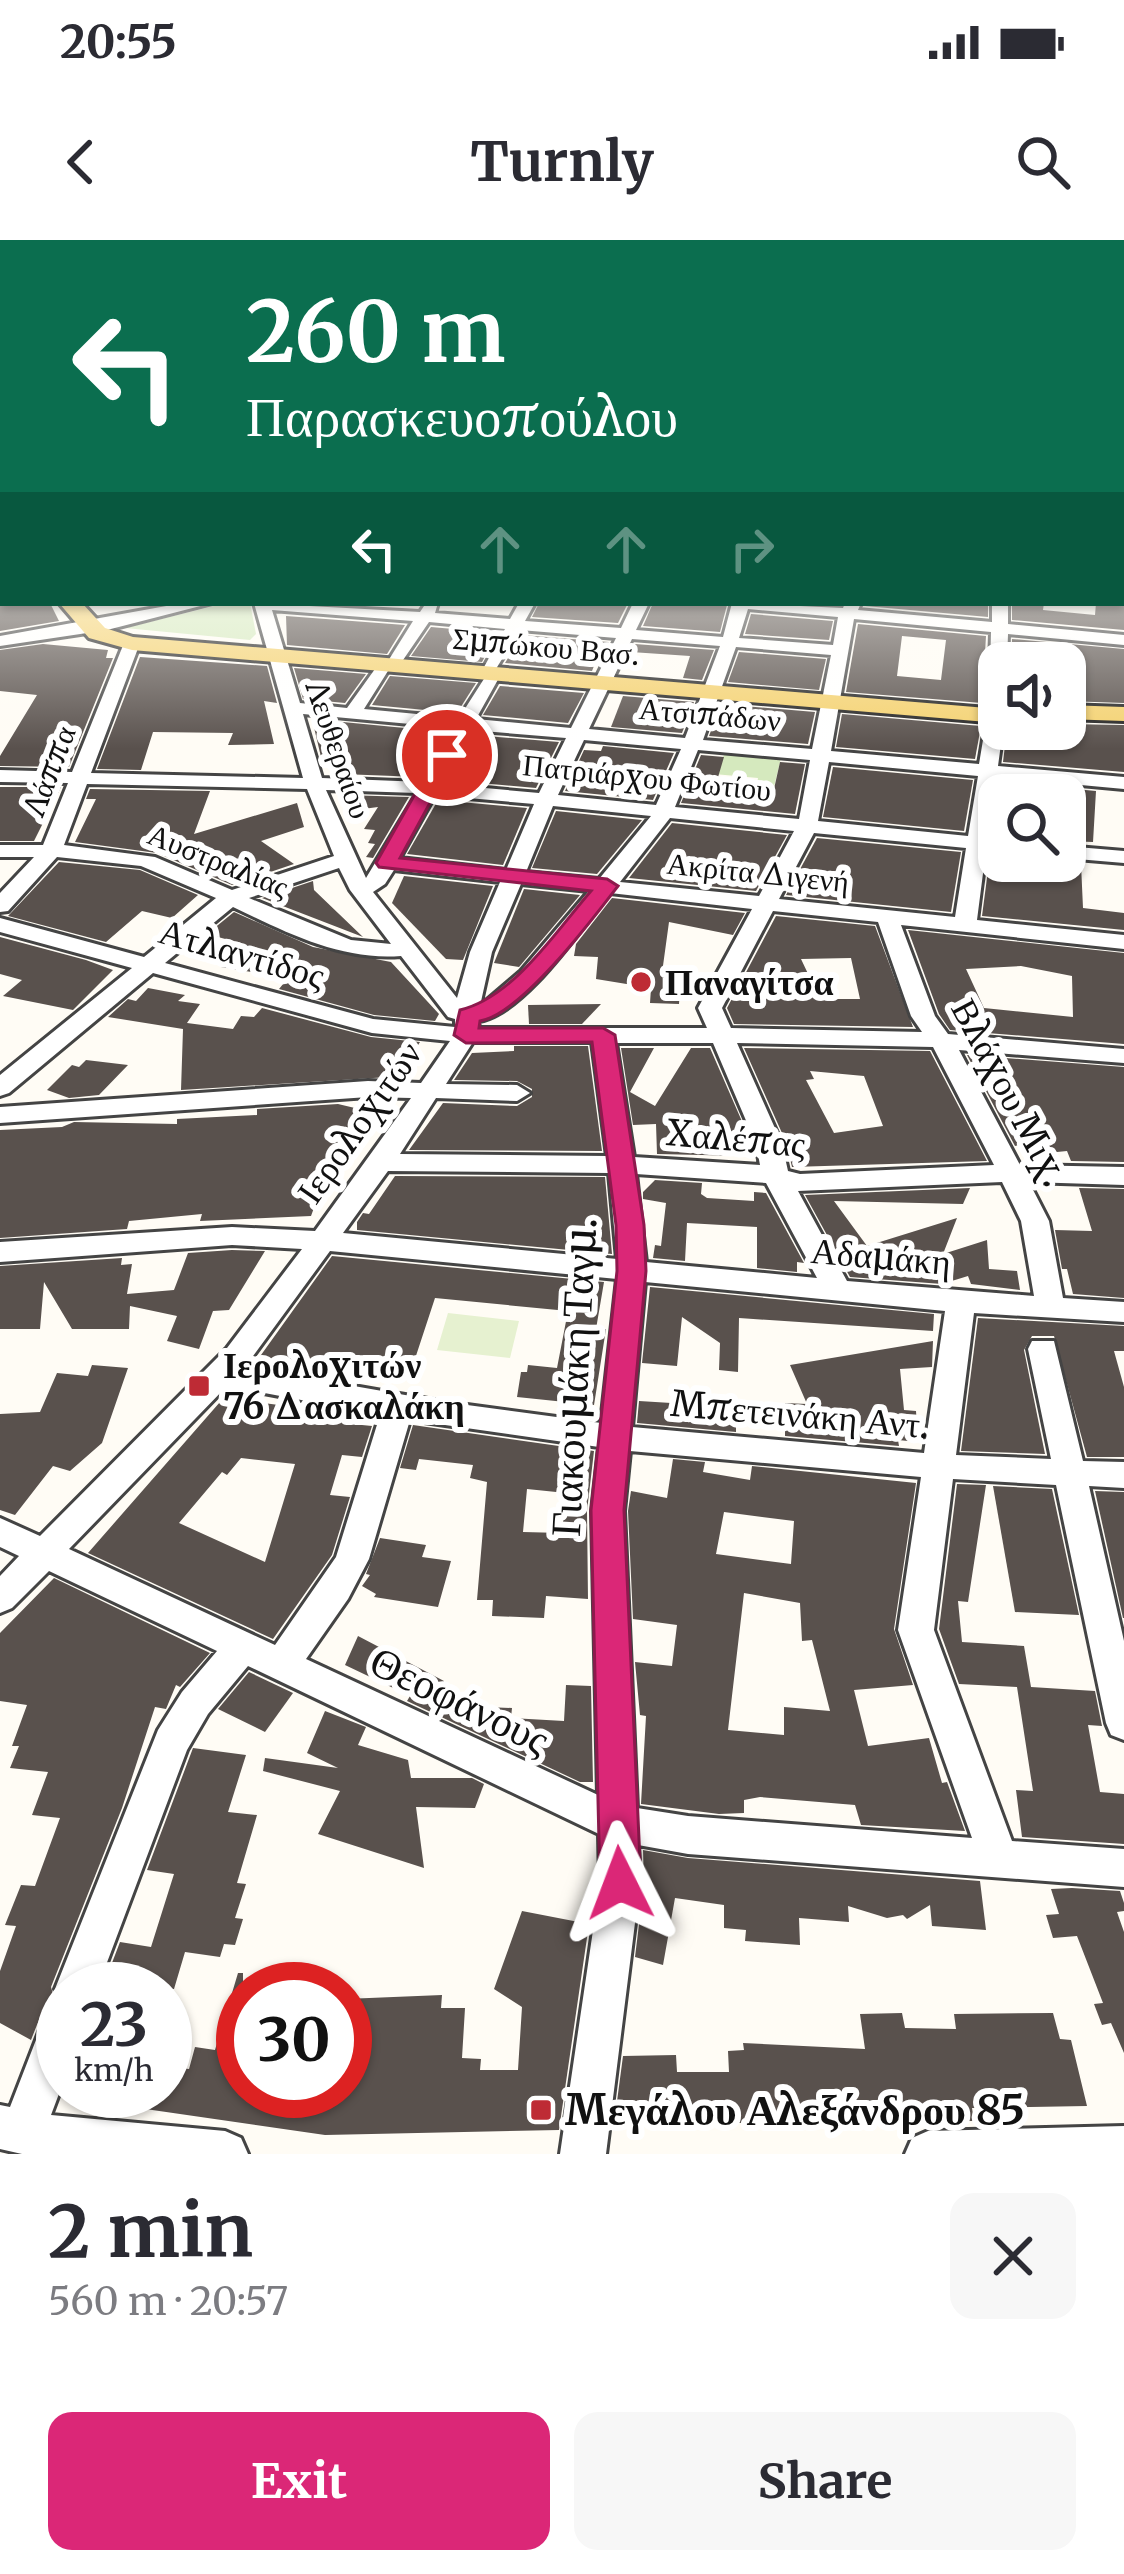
<!DOCTYPE html>
<meta charset="utf-8">
<style>
:root{--surface:#fff;--page:#f7f7f7;--text:#2b2b33;--muted:#7c7c81;--accent:#db2777}
body{margin:0;font-family:Merriweather,serif;background:var(--page);color:var(--text);height:100vh;display:flex;flex-direction:column;font-size:45px;white-space:nowrap}
*{box-sizing:border-box;margin:0}
p{font-size:39px;color:var(--muted)}
.icon{flex:none;width:66px;height:66px;fill:none;stroke:currentColor;stroke-width:2;stroke-linecap:round;stroke-linejoin:round}
.map{position:relative;height:1914px;overflow:hidden}
.details{display:flex;flex-direction:column;background:var(--surface);flex:1}
.details>*{flex:none}
.hud{position:absolute;left:0px;top:0px;width:1125px;height:366px;box-shadow:0 3px 9px #0004;background:#0b6e4f;color:#fff;overflow:hidden}
.fabs{position:absolute;left:978px;top:402px;display:grid;gap:24px}
.fabs a{display:grid;place-items:center;width:108px;height:108px;border-radius:24px;background:var(--surface);box-shadow:0 3px 9px #0004;font-size:60px}
.speed{position:absolute;left:36px;top:1722px;display:flex;gap:24px;font-size:60px;font-weight:700;text-align:center}
.speed>*{display:grid;place-content:center;width:156px;height:156px;border-radius:50%;background:var(--surface);box-shadow:0 3px 9px #0004;line-height:1}
.speed small{font-size:30px;font-weight:400}
.speed .limit{border:18px solid #d22;background:#fff;color:#111}
.pin{position:absolute;display:grid;place-items:center;width:102px;height:102px;color:#fff;margin:-51px;border:6px solid #fff;border-radius:50%;box-shadow:0 3px 12px #0007}
.me{position:absolute;width:132px;margin:-66px;rotate:357deg;stroke-linejoin:round;filter:drop-shadow(0 0 9px #0008)}
.turn{display:flex;align-items:center;gap:42px;height:252px;padding:0 48px;font-size:54px}
.turn .icon{width:156px;height:156px;stroke-width:2.5}
.turn b{display:block;font-size:84px;line-height:102px}
.lanes{display:flex;align-items:center;height:114px;padding:0 48px;background:#0003;justify-content:center;gap:60px;direction:ltr}
.lanes .off{opacity:.35}
.round{display:grid;place-items:center;flex:none;width:126px;height:126px;border-radius:24px;background:var(--page)}
.overview{display:flex;align-items:center;justify-content:space-between;height:204px;padding:0 48px}
h1{font-size:72px;font-weight:700;line-height:90px}
.primary-button{display:flex;gap:24px;margin-top:auto;padding:24px 48px}
.primary-button a{flex:1;height:138px;border-radius:24px;background:var(--accent);color:#fff;font-size:48px;font-weight:700;line-height:138px;text-align:center}
.primary-button a+a{background:var(--page);color:var(--text)}
.status{display:flex;justify-content:space-between;align-items:center;height:84px;padding:0 60px;background:var(--surface);direction:ltr}
.status svg{height:33px;fill:currentColor}
header{display:flex;justify-content:space-between;align-items:center;height:156px;padding:0 48px;background:var(--surface);font-size:54px;font-weight:700}
.map>svg:first-child{display:block}
.green{fill:#d5e9be}
.pitch{fill:#e6f1d0}
.building{fill:#59514d;fill-rule:evenodd}
.lines{fill:none;stroke-linecap:round;stroke-linejoin:round}
.minor-casing{stroke:#444;stroke-width:6}
.major-casing{stroke:#222;stroke-width:6}
.minor{fill:#fff;fill-rule:evenodd}
.major{fill:#f4d16f;fill-rule:evenodd}
.route{fill:#db2777;stroke:#8e194d;stroke-width:3}
.poi-dot{fill:#be2b35;stroke:#fff;stroke-width:4.5}
.labels{text-anchor:middle;stroke-width:12;stroke-linejoin:round;paint-order:stroke}
.far-street-label{font-size:30px;fill:#111;stroke:#fff}
.street-label{font-size:36px;fill:#111;stroke:#fff}
.poi-label{font-size:36px;font-weight:bold;fill:#111;stroke:#fff;text-anchor:start}
.near-street-label{font-size:42px;fill:#111;stroke:#fff}
.near-poi-label{font-size:42px;font-weight:bold;fill:#111;stroke:#fff;text-anchor:start}
</style>
<div class="status"><b>20:55</b><svg viewBox="0 0 49 12"><path d="M0 12V9h3v3zM5 12V6h3v6zM10 12V3h3v9zM15 12V0h3v12zM26 1h20v11H26zM47 4h2v5h-2z"/></svg></div>
<header><svg class="icon" aria-label="back" viewBox="0 0 24 24"><path d="M15 5l-7 7 7 7"/></svg>Turnly<svg class="icon" aria-label="search" viewBox="0 0 24 24"><circle cx="10" cy="10" r="6"/><path d="M15 15l6 6"/></svg></header>
<div class="map">
<svg width="1124" height="1914" viewBox="0 0 1124 1914">
<rect width="100%" height="100%" fill="#fffcf5"/>
<!-- green -->
<g class="green">
<path d="M226,363H250L256,394L250,400L125,388Z"/>
<path d="M725,513L781,518L773,551L756,549L758,538L714,534Z"/>
</g>
<!-- pitch -->
<path class="pitch" d="M448,1073L519,1081L510,1118L437,1110Z"/>
<!-- building -->
<g class="building">
<path d="M0,363H50L59,381L0,391Z"/>
<path d="M539,363H628L618,383L532,377Z"/>
<path d="M653,363H703L727,365L720,392L643,386Z"/>
<path d="M865,363H988V377L865,366Z"/>
<path d="M1012,363H1044L1043,370L1095,375L1096,363H1124V390L1012,380Z"/>
<path d="M751,374L833,381L829,400L745,394Z"/>
<path d="M286,376L405,385L387,414L287,405Z"/>
<path d="M858,384L986,396L982,463L846,452ZM902,396L946,400L941,440L897,436Z"/>
<path d="M431,387L498,393L482,422L411,416Z"/>
<path d="M522,395L609,402L600,411L592,431L505,423Z"/>
<path d="M1012,399L1124,409V463L1065,461V423H1012Z"/>
<path d="M43,404L108,410L106,418H113L69,527L0,526V516L37,455L0,451V410Z"/>
<path d="M635,404L714,410L702,440L683,438L690,416L631,412Z"/>
<path d="M739,412L826,419L819,450L728,442Z"/>
<path d="M140,417L267,426L277,463L264,461L274,504L228,505L233,493L153,492L141,530L97,529Z"/>
<path d="M294,428L366,434L345,463L303,459Z"/>
<path d="M390,436L476,443L457,473L372,465Z"/>
<path d="M500,446L584,453L568,483L483,475Z"/>
<path d="M623,456L694,462L682,493L611,487Z"/>
<path d="M721,464L815,472L808,504L709,496Z"/>
<path d="M842,474L981,486L975,519L836,507Z"/>
<path d="M312,479L446,492L420,537L341,534L330,532L339,519L321,517Z"/>
<path d="M1065,484L1124,485V532L1003,522L1007,489H1065Z"/>
<path d="M473,495L559,502L536,548L448,540Z"/>
<path d="M603,506L674,513L653,560L565,551L584,510L601,511Z"/>
<path d="M701,515L724,517L716,544L774,549L780,522L805,524L795,574L681,563Z"/>
<path d="M833,527L973,540L964,591L823,577Z"/>
<path d="M1000,542L1096,551L1093,602L1065,601V555H999V594H993Z"/>
<path d="M0,547H61L34,601H0Z"/>
<path d="M90,549L210,551L194,594L297,563L304,587L261,601L294,624L232,645L157,613L75,602L96,559H86Z"/>
<path d="M345,555L409,557L373,618L366,617L375,604L368,603L375,590L364,589L378,567L348,571Z"/>
<path d="M438,560L527,568L503,625L407,614Z"/>
<path d="M556,571L642,580L597,634L532,628Z"/>
<path d="M672,583L787,595L756,651L629,638Z"/>
<path d="M817,598L961,612L951,672L786,655Z"/>
<path d="M990,615H999V621L1081,624L1083,668L1124,673V690L982,676Z"/>
<path d="M59,622L140,630L198,655L172,678L142,671L106,702L8,676Z"/>
<path d="M404,636L493,646L463,720L446,719L392,663Z"/>
<path d="M313,641L314,650L363,697L262,658Z"/>
<path d="M524,649L580,655L519,727L494,723Z"/>
<path d="M612,658L745,673L733,695L669,682L662,733L702,735L680,749L679,764L650,763L651,748L596,739L598,717L574,716L576,704Z"/>
<path d="M234,672L313,707L391,722L439,774L435,781L374,775L279,749L288,738L221,727L240,703L207,694Z"/>
<path d="M776,676L875,686L913,787L734,784L727,768ZM851,718L860,759H820L801,719Z"/>
<path d="M908,690L1124,713V804L950,790L939,774ZM1021,726L1072,736L1073,777L984,768L966,729Z"/>
<path d="M0,697L86,720L113,730L73,770L3,756L22,740L0,734Z"/>
<path d="M148,748L185,755L178,761L200,764L187,783L233,789L241,776L254,777L262,768L371,797L420,802L413,813L420,814L405,836L181,850L183,789L108,777L128,759L136,761Z"/>
<path d="M601,764L582,784H529L528,765Z"/>
<path d="M514,806H588L602,911L409,910L443,863L517,866L532,857V849L517,841L454,840L472,813L514,811Z"/>
<path d="M621,808H654L630,852L655,866L691,808H710L744,886L746,916L657,914L656,884L633,885Z"/>
<path d="M744,808L930,811L987,921L792,927L786,902ZM810,831L864,836L883,886L834,893L806,840L814,839Z"/>
<path d="M967,815L1124,827V922L1071,921L1067,911L1027,915L1024,904L1015,906Z"/>
<path d="M86,820L128,825L99,855L69,858L47,850L72,825L79,827Z"/>
<path d="M338,864L376,873L319,954L311,976L200,981L202,974L129,981L127,989L0,998V890L62,887L74,882L177,884V879L257,875V869Z"/>
<path d="M395,936L605,937L612,1014L357,990V982L363,973L369,974Z"/>
<path d="M655,940L702,943L701,954L707,958L754,961V952L766,953L804,1023L797,1022V1032L757,1028V987L687,983L685,1021L653,1018L655,1005L661,1006L666,963L643,959V952Z"/>
<path d="M970,948L963,964L834,961L867,1006L957,978L943,1014L987,1000L989,1029L1017,1031L1020,1050L971,1044L968,1036L942,1044L850,1037L805,955Z"/>
<path d="M1079,948L1124,949V1058L1073,1054L1067,1029H1062L1055,990L1092,991Z"/>
<path d="M232,1010L265,1011L229,1070L213,1071L199,1109L167,1101L177,1076L130,1066L129,1089H72L44,1042L40,1089H0V1026L122,1018L121,1025L132,1024L127,1054L174,1050L188,1013Z"/>
<path d="M332,1016L604,1042L596,1089H606L594,1165L517,1157L521,1132H527L528,1125L557,1128L568,1071L435,1058L410,1134L398,1132L396,1138L334,1131L330,1137L256,1122Z"/>
<path d="M650,1047L934,1074L933,1091L739,1078L738,1132L719,1130L720,1103L682,1077L677,1126L642,1123Z"/>
<path d="M978,1078L1124,1086V1111H1114L1124,1147V1217H1087L1054,1096H1032L1024,1110L1045,1214L961,1211Z"/>
<path d="M933,1101L932,1127L900,1129L904,1170L916,1171L918,1202L898,1200L899,1206L785,1196V1163L807,1164L790,1125Z"/>
<path d="M92,1125L128,1128L102,1203L70,1231L53,1226L15,1275L0,1270V1174L40,1172L57,1133L88,1136Z"/>
<path d="M227,1154L248,1161L355,1175L352,1184L372,1186L362,1217L342,1215L330,1255L350,1257L332,1315L273,1399L88,1313ZM241,1218L295,1224L265,1322L179,1283L222,1232L227,1235Z"/>
<path d="M639,1161L736,1167V1192L637,1183Z"/>
<path d="M413,1185L594,1211L587,1271L588,1359L546,1356L544,1378L492,1376L493,1360H477L487,1242L470,1238L473,1225L419,1219L416,1230L400,1228ZM527,1249L566,1253L562,1293L523,1292Z"/>
<path d="M673,1219L705,1222L703,1232L750,1240L752,1226L916,1243L894,1389L913,1445L854,1450L868,1506L929,1498L942,1543L947,1542L965,1591L861,1585L855,1565L760,1557L744,1560V1573L719,1574L641,1564L646,1476L640,1475L635,1422L672,1426L677,1385L633,1379L628,1271L631,1251L667,1258ZM724,1272L794,1281L791,1324L716,1314ZM744,1353L800,1363L802,1401L812,1400L830,1471L784,1467V1495L728,1490Z"/>
<path d="M957,1244L986,1245L968,1362L958,1361L962,1402L1024,1406L1031,1447L1095,1451L1102,1486L1088,1485L1100,1552L1124,1554V1604L1022,1597L1016,1550L1033,1551L1017,1447L959,1444L939,1389Z"/>
<path d="M993,1246L1052,1249L1079,1375L1015,1372Z"/>
<path d="M1095,1251L1124,1252V1378H1123Z"/>
<path d="M380,1298L426,1305L422,1317L451,1321L438,1367L374,1357L376,1354L362,1346L370,1335L366,1334Z"/>
<path d="M54,1338L210,1413L180,1447L176,1445L166,1469L155,1467L122,1568L51,1747L55,1761L44,1767L31,1800L0,1783V1731L16,1686L5,1685L21,1645L35,1646L60,1578L32,1575L48,1532L10,1528L19,1506H12L27,1465L0,1461V1393Z"/>
<path d="M358,1396L444,1441L436,1453L462,1466L512,1468L511,1478L564,1481L566,1445L591,1446L593,1542H580L407,1461L410,1456L345,1425Z"/>
<path d="M249,1432L293,1453L265,1492L218,1469Z"/>
<path d="M325,1471L366,1487L358,1505L408,1520L411,1538H472L484,1544L475,1568L416,1567L424,1628L318,1594L340,1551L263,1531L265,1518L338,1528L307,1513Z"/>
<path d="M193,1508L246,1515L228,1572L257,1575L237,1643L246,1644L235,1678L243,1679L235,1705L224,1704L220,1717L185,1712L174,1749H102L120,1702L151,1707L174,1634L147,1630Z"/>
<path d="M643,1610L688,1618L980,1641L986,1690L932,1686L930,1665L907,1679L903,1675L887,1678L848,1666L849,1682L799,1678L800,1705L745,1701L746,1690L724,1688V1665L675,1658L663,1725L635,1717L644,1644Z"/>
<path d="M1072,1648L1120,1651L1124,1663V1671L1117,1672L1124,1692V1813L1111,1783L1102,1785L1094,1764L1103,1763L1077,1696L1053,1698L1046,1675L1059,1674L1051,1649Z"/>
<path d="M522,1671L589,1684L559,1890L325,1895L104,1863L105,1851H165V1826L189,1829L195,1807L215,1810L238,1733H243V1851H345V1759L442,1755L441,1768H465L462,1818L481,1819L480,1830H518L522,1767L494,1749Z"/>
<path d="M902,1773L905,1788L956,1789L954,1774L1053,1773L1060,1799L1071,1800L1087,1866L972,1868L974,1881L614,1884L623,1816L676,1815L677,1832H729L728,1811L744,1810L743,1803L865,1809L860,1774Z"/>
</g>
<g class="lines">
<!-- minor casing -->
<g class="minor-casing">
<g id="minor">
<rect x="0" y="241" width="3" height="8"/>
<rect x="1122" y="254" width="2" height="8"/>
<rect x="1122" y="306" width="2" height="8"/>
<rect x="0" y="332" width="3" height="10"/>
<path d="M183,363H212L107,390L0,406V396Z"/>
<path d="M254,363L420,372L426,363H438L435,373L510,379L519,363H535L525,381L621,388L633,363H649L636,390L723,397L732,363L843,368L845,363H861L858,370L992,382V363H1008V384L1124,395V405L1008,394L1007,423H999V489H1003L998,526L1124,537V549L996,537L988,598L999,599V611L986,610L977,680L1124,695V709L901,685L935,776L948,794L1124,809V823L959,810L1020,925L1124,927V945L1029,942L1049,981L1063,1058L1124,1062V1082L974,1073L956,1215L1051,1219L1028,1109L1032,1101H1054L1083,1221L1124,1222V1248L1089,1246L1124,1401V1500L1111,1495L1106,1483L1056,1245L953,1239L934,1390L1012,1601L1124,1609V1647L688,1614L638,1605L640,1643L606,1914H560L600,1643L599,1594L248,1426L208,1474L187,1510L97,1749H63V1843L51,1875L225,1891L241,1898L248,1914H22L0,1909V1865L10,1867L48,1769L61,1764L55,1749L158,1490L182,1452L217,1411L49,1331L12,1368L0,1373V1336L19,1316L0,1307V1278L40,1296L227,1108L302,1009L232,1005L0,1022V1002L232,987L315,991L411,858L368,857L0,883V867L368,841L421,843L450,801L372,793L153,733L9,853L0,856V835L132,728L0,692V678L144,717L216,658L141,626L57,617L8,671L0,672V653L34,617H0V605H43L68,543L0,542V530L72,532L124,403L132,398L140,403L91,533L303,538ZM748,369L838,377L833,405L739,398ZM272,370L413,381L388,421L380,422L347,468L300,463ZM854,379L991,392L989,467L994,471L987,476L979,524L831,511ZM429,382L505,389L484,427L489,431L459,478L364,469L393,423H401ZM520,390L616,398L571,488L476,479L500,436L494,432ZM632,399L720,406L685,498L589,489ZM736,407L831,415L812,509L703,500ZM303,474L453,488L423,542L322,538ZM470,490L566,498L539,553L441,544ZM584,500L681,509L656,565L558,555ZM698,510L810,520L799,579L675,567ZM829,522L978,536L968,596L818,581ZM87,544L307,549L334,616L232,650L155,617L64,605ZM326,550L417,553L366,638ZM435,555L534,564L506,630L400,618ZM553,566L651,576L599,639L526,632ZM670,578L794,591L759,656L620,642ZM814,593L966,608L955,677L779,659ZM339,628L350,650L391,704L351,700L249,658ZM394,630L500,642L470,712L457,758L373,652L385,644ZM521,644L589,651L521,731L480,766L492,712ZM610,653L752,669L698,768L707,788H478L479,781C524,774 581,688 610,653ZM233,667C285,692 341,721 401,716L448,777L455,779V787L373,779L165,723ZM773,671L878,682L911,776L922,792L731,788L722,768ZM473,802H592L607,916L400,914L436,858L517,861L530,853L517,845L446,844ZM616,803H713L756,904L760,925L634,917ZM737,803L933,807L994,925L800,934L788,931L782,904ZM388,931L609,933L617,1019L343,993ZM636,934L766,943L817,1038L646,1022ZM1002,942L1021,981L1034,1056L847,1041L798,951ZM330,1011L617,1039L601,1183L445,1162L245,1127ZM645,1042L945,1071L924,1213L632,1187ZM227,1146L380,1175L336,1317L275,1405L69,1309ZM410,1180L599,1207L592,1271L598,1555L306,1419L348,1359L369,1319ZM630,1211L921,1237L898,1390L972,1598L688,1576L637,1568L624,1271Z"/>
<path d="M1065,606L1124,611V623L1065,618Z"/>
<path d="M1124,1886V1914H905L912,1898L928,1891Z"/>
</g>
</g>
<!-- major casing -->
<g class="major-casing">
<g id="major">
<path d="M0,279L3,280V294L0,293Z"/>
<path d="M59,363H82L105,388L133,397L999,469V483L132,410L89,398Z"/>
<path d="M1065,465L1124,467V481L1065,479Z"/>
</g>
</g>
<!-- minor -->
<use href="#minor" class="minor"/>
<!-- major -->
<use href="#major" class="major"/>
</g>
<!-- sky -->
<linearGradient id="sky" x2="0" y2="1"><stop stop-color="#95c6ed"/><stop offset="0.47" stop-color="#fffefa"/><stop offset="1" stop-color="#fffefa" stop-opacity="0"/></linearGradient>
<rect width="1124" height="509" fill="url(#sky)"/>
<!-- route -->
<path class="route" d="M447,510L456,515L400,618L607,639L618,646C592,680 521,774 480,781L479,788H603L615,795L644,985L646,1031L624,1270L641,1643L635,1657L620,1663L606,1657L600,1643L591,1270L617,1031L616,985L592,802L466,803L454,795L460,770C514,757 556,691 591,651L379,627L376,623L437,515Z"/>
<!-- markers -->
<g class="poi-dot">
<circle cx="641" cy="742" r="12"/>
<rect x="187" y="1134" width="24" height="24" rx="6"/>
<rect x="529" y="1858" width="24" height="24" rx="6"/>
</g>
<g class="labels">
<!-- far-street labels -->
<g class="far-street-label">
<text transform="translate(546 407) rotate(5)" y="10">Σμπώκου Βασ.</text>
<text transform="translate(710 475) rotate(5)" y="10">Ατσιπάδων</text>
<text transform="translate(338 510) rotate(71)" y="10">Λευθεραίου</text>
<text transform="translate(50 531) rotate(-69)" y="10">Λάππα</text>
<text transform="translate(647 538) rotate(6)" y="10">Πατριάρχου Φωτίου</text>
<text transform="translate(218 621) rotate(22)" y="10">Αυστραλίας</text>
<text transform="translate(758 633) rotate(6)" y="10">Ακρίτα Διγενή</text>
</g>
<!-- street labels -->
<g class="street-label">
<text transform="translate(242 713) rotate(16)" y="13">Ατλαντίδος</text>
<text transform="translate(1010 852) rotate(62)" y="13">Βλάχου Μιχ.</text>
<text transform="translate(359 882) rotate(-55)" y="13">Ιερολοχιτών</text>
<text transform="translate(736 898) rotate(5)" y="13">Χαλέπας</text>
<text transform="translate(881 1016) rotate(5)" y="13">Αδαμάκη</text>
<text transform="translate(800 1174) rotate(5)" y="13">Μπετεινάκη Αντ.</text>
</g>
<!-- poi labels -->
<g class="poi-label">
<text x="665" y="755">Παναγίτσα</text>
<text x="223" y="1138">Ιερολοχιτών<tspan x="223" dy="41">76 Δασκαλάκη</tspan></text>
</g>
<!-- near-street labels -->
<g class="near-street-label">
<text transform="translate(573 1137) rotate(-87)" y="15">Γιακουμάκη Ταγμ.</text>
<text transform="translate(460 1460) rotate(26)" y="15">Θεοφάνους</text>
</g>
<!-- near-poi labels -->
<g class="near-poi-label">
<text x="565" y="1885">Μεγάλου Αλεξάνδρου 85</text>
</g>
</g>
</svg>
<div class="fabs">
<a><svg class="icon" aria-label="sound" viewBox="0 0 24 24"><path d="M4 9h4l5-4v14l-5-4H4zM17 9q2 3 0 6"/></svg></a>
<a><svg class="icon" aria-label="search" viewBox="0 0 24 24"><circle cx="10" cy="10" r="6"/><path d="M15 15l6 6"/></svg></a>
</div>
<div class="speed"><div>23<small>km/h</small></div><div class="limit">30</div></div>
<div class="pin" style="left:447px;top:515px;background:#d93025"><svg class="icon" aria-label="arrive" viewBox="0 0 24 24"><path d="M6 21V4h12l-3 4 3 4H6"/></svg></div>
<svg class="me" style="left:620px;top:1643px" viewBox="-20 -20 40 40"><path d="M0-17L14 15 0 8-14 15z" fill="#db2777" stroke="#fff" stroke-width="4"/></svg>
<div class="hud">
<div class="turn"><svg class="icon" aria-label="left" viewBox="0 0 24 24"><path d="M17 20v-9H6M10 6l-5 5 5 5"/></svg><div><b>260 m</b>Παρασκευοπούλου</div></div>
<div class="lanes"><svg class="icon" aria-label="left" viewBox="0 0 24 24"><path d="M17 20v-9H6M10 6l-5 5 5 5"/></svg><svg class="icon off" aria-label="ahead" viewBox="0 0 24 24"><path d="M12 20V5M6 11l6-6 6 6"/></svg><svg class="icon off" aria-label="ahead" viewBox="0 0 24 24"><path d="M12 20V5M6 11l6-6 6 6"/></svg><svg class="icon off" aria-label="right" viewBox="0 0 24 24"><path d="M7 20v-9h11M14 6l5 5-5 5"/></svg></div>
</div>
</div>
<section class="details">
<div class="overview"><div><h1>2 min</h1><p>560 m · 20:57</p></div><a class="round"><svg class="icon" aria-label="close" viewBox="0 0 24 24"><path d="M6 6l12 12M18 6L6 18"/></svg></a></div>
<div class="primary-button"><a>Exit</a><a>Share</a></div>
</section>
